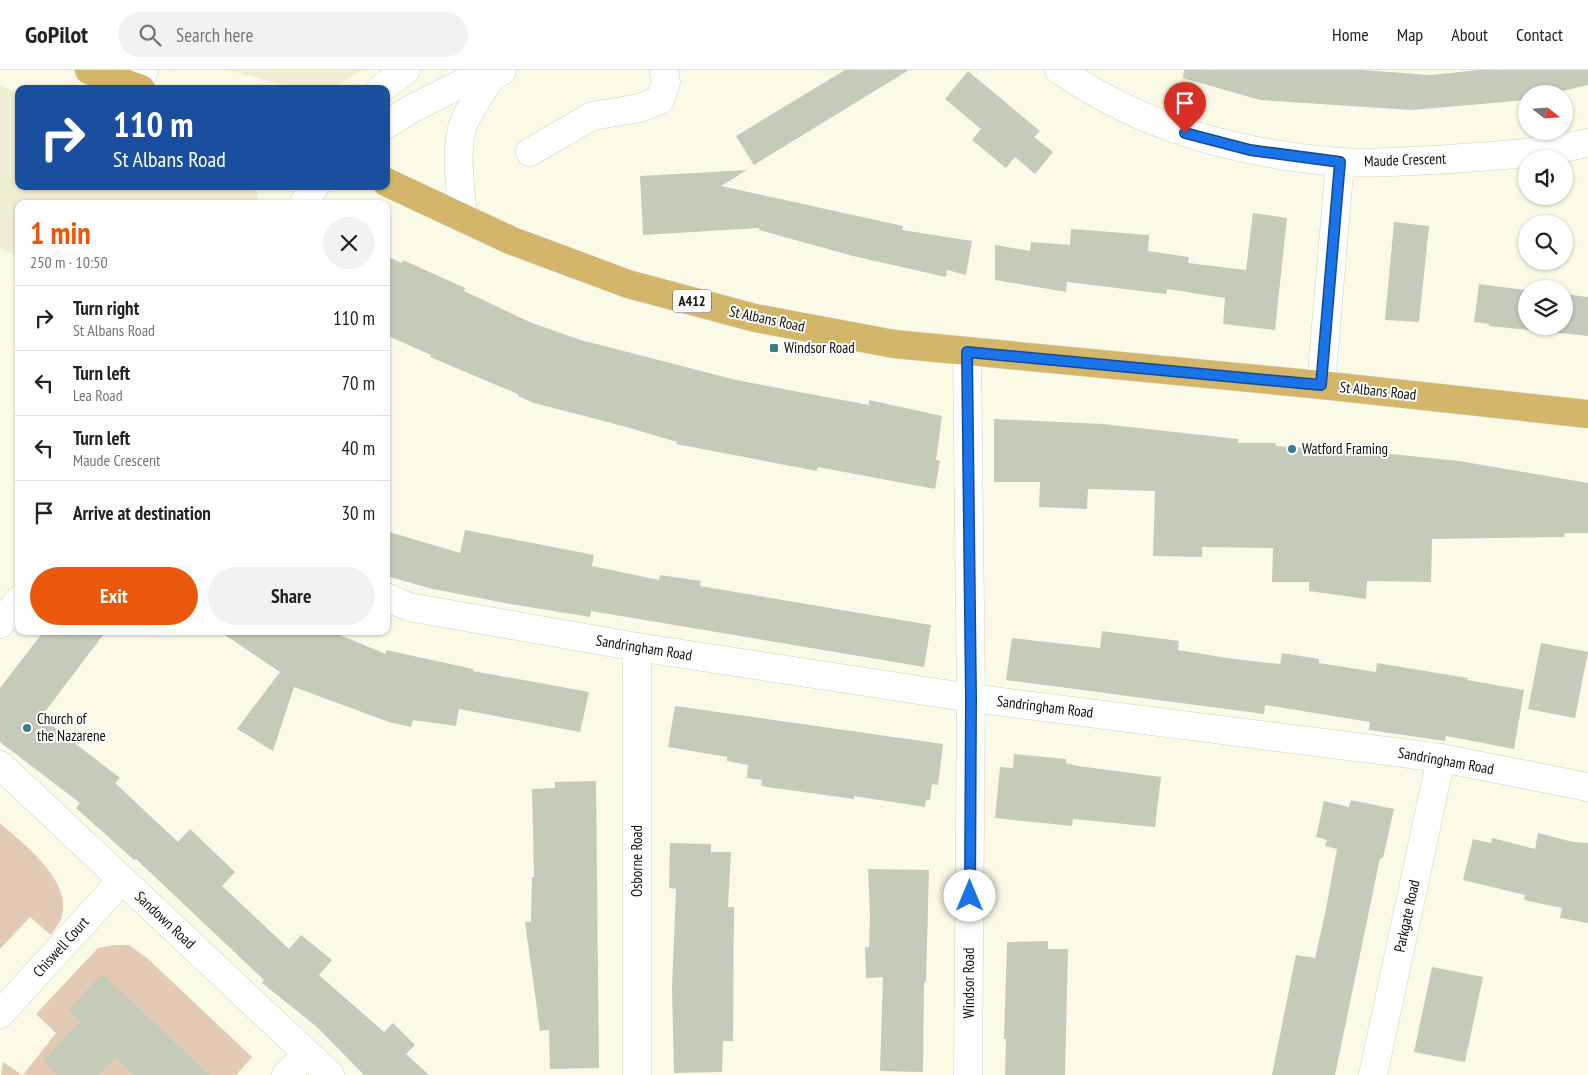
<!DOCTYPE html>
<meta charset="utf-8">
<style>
:root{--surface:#fff;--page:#f2f2f2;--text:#222;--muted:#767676;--line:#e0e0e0;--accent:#ea580c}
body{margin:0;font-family:"PT Sans Narrow",sans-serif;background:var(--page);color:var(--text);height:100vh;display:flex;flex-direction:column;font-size:19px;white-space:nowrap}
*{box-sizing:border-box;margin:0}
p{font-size:16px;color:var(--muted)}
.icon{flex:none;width:28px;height:28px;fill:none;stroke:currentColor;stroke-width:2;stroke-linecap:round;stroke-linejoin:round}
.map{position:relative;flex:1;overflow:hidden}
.details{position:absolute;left:15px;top:130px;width:375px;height:435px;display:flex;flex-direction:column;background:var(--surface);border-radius:10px;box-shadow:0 1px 4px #0004}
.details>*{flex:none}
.guide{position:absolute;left:15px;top:15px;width:375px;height:105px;border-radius:10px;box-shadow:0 1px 4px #0004;background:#1a4fa0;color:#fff;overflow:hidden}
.needle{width:32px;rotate:107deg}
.controls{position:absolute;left:1518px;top:15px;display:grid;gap:10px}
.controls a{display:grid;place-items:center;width:55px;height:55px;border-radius:50%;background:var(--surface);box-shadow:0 1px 4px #0004;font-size:25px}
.pin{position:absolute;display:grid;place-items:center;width:42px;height:42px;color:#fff;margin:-51px -21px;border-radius:50% 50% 50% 0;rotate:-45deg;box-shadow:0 0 5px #0007}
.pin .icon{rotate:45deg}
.me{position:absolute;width:55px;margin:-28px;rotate:0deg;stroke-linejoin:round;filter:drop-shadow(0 0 4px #0008)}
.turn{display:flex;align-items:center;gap:18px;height:105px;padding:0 15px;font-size:22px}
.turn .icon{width:65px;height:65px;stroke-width:2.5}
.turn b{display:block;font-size:35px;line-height:42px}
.round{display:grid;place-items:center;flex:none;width:52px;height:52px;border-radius:26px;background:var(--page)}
.overview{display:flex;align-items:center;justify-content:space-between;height:85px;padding:0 15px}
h1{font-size:30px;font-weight:800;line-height:38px;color:var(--accent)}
.button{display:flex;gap:10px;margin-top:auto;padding:10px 15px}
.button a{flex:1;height:58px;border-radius:30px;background:var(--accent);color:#fff;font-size:20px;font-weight:800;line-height:58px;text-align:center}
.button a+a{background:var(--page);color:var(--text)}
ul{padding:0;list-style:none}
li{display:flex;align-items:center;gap:15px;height:65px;padding:0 15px;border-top:1px solid var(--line)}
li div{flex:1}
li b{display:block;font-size:19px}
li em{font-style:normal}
header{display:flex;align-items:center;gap:30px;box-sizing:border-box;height:70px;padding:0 25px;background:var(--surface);border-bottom:1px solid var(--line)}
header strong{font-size:24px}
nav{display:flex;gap:28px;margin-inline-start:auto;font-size:18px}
.search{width:350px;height:45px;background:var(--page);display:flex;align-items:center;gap:12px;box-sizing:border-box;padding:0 18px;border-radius:28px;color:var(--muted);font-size:19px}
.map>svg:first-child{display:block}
.built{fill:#efeed3}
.green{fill:#e2cab5}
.building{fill:#c4ccb9}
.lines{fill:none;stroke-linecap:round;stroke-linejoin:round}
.minor-casing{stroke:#d2d1be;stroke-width:29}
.major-casing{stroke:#e2e2e1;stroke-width:29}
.minor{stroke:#fff;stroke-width:28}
.major{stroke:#d3b669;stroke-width:28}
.route-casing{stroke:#114b97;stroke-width:12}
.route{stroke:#1a73e8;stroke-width:9}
.poi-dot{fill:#377d89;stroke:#fff;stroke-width:2}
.labels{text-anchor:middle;stroke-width:4;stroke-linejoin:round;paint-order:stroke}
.shield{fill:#fff;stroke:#565651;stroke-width:1}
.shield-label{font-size:14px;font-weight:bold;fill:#0d0d07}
.street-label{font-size:15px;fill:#0d0d07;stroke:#fff}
.poi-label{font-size:15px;fill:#0d0d07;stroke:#fff;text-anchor:start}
</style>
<header>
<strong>GoPilot</strong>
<div class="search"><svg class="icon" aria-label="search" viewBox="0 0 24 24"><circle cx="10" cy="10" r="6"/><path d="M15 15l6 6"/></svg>Search here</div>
<nav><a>Home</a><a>Map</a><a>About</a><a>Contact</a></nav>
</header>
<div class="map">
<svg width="1588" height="1005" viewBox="0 0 1588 1005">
<rect width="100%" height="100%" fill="#fbfae6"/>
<!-- built -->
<g class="built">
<path d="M228,0H361L333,19H300Z"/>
<path d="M0,15L19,25V116H252L258,124V134H19V187L0,178Z"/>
</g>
<!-- green -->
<g class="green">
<path d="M0,753C23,774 75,812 61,849C59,854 54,860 51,865L30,847L0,879Z"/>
<path d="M115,875H129L147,888L252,987L236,1005H23L56,963L36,944L98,878Z"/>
<path d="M3,992L22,1005H1Z"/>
</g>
<!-- building -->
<g class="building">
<path d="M845,0H909L754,95L736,66Z"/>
<path d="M1184,0H1362L1430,5L1479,0H1588V15L1549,24H1526V29L1516,31L1412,40L1260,30L1183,8Z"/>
<path d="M968,1L1040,61L1034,67L1053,82L1035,104L1015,87L1006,98L972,70L981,59L945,29Z"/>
<path d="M747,100L721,116L903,156L902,160L972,171L966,205L947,200L946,207L853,186L759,160V158L643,165L640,106Z"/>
<path d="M1253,143L1287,148L1275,260L1223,254L1225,228L1167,219L1166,224L1067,212L1066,222L995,210V175L1030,181L1031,172L1070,175L1071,159L1149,165L1148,181L1189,187L1188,193L1246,200Z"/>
<path d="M1394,152L1429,156L1419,252L1385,250Z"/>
<path d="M386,186L402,193L403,190L465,218L464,221L532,253L581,270L736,310L869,335V330L942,346L936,390L940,391L935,419L818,397L817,401L676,374L677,372L623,356L534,333L518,326V324L430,287L431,285L386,265Z"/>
<path d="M1479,214L1526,220V256H1564V224L1588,227V266L1489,256V254L1474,252Z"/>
<path d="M994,349L1103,354L1238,369V373H1275L1276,376L1372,382L1459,391L1588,413V463H1565L1564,467L1432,469L1431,512L1367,511L1366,529L1309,521V512H1272L1273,478L1202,477V487L1153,486L1155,421L1088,419L1087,439L1039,437L1040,412H994Z"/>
<path d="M465,460L594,485L592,496L659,510L660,505L701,511L700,516L931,555L924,597L591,541L590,547L505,533L433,519L386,506V461L460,483Z"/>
<path d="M44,561H106L41,647L120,708L115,713L178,772L190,759L235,802L222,816L289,879L301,865L332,890L319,905L384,962L393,953L415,975L406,984L429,1005H364L317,957L262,913L264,910L136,789L134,790L76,738L80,733L0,672V618Z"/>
<path d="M219,561H330L386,584V580L473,599V601L589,622L580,662L459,639L456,656L413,650L411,657L389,652L294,617L273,681L237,659L280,602Z"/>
<path d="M1102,561L1179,571L1178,580L1234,589L1280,594L1282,583L1319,589V593L1376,602L1377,593L1468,608L1467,610L1524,620L1514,679L1446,666L1445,671L1369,660L1370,652L1265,635L1264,644L1006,610L1012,568L1100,578Z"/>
<path d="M1541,573L1588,582L1575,648L1528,639Z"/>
<path d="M675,636L943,674L938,715L932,714L930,730H926L925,737L854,726V729L761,716L762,710L747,708L748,695L727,691V687L668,677Z"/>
<path d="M1014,684L1066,689V693L1078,696L1161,707L1155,757L1073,749L1072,756L995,748L1000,697L1013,698Z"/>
<path d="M596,711L599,998L550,999L549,960L540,961L525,852H531L532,807H534L532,719L555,718V712Z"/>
<path d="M1351,730L1394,739L1383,788H1380L1335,1005H1272L1296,885L1315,888L1325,844L1337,779L1325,776L1327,770L1316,767L1324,731L1349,737Z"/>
<path d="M1538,763L1573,772L1588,773V853L1560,848L1562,838L1524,830L1525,825L1463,810L1473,769L1491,773L1492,768L1535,779Z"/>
<path d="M670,773L711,774V782H731L728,837H734L733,971H723L722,1002L674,1003L672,918L676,819L669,818Z"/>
<path d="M868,799L929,800L926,912H924L923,1002L880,1001L883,907L866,908L865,877H869L870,845Z"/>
<path d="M1048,871V879H1068L1065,1005H1005L1006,969H1004L1007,872Z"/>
<path d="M1432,897L1483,907L1465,992L1414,982Z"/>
<path d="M102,904L210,1005H133L115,988L99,1005H57L43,991L80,952L68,940Z"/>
</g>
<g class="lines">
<!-- minor casing -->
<g class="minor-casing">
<g id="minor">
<path d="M1059,0C1146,59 1235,83 1339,92C1375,94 1413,91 1449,89C1495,86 1543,83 1588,73"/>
<path d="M138,17L144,0"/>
<path d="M381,19L406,0"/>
<path d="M386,55L411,39L463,13L502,1"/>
<path d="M530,82L592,46L640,38L660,30L666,12L664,0"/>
<path d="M303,134L315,116"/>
<path d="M463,146C461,117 453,78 465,50C472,35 483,21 491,6"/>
<path d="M967,282L971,628L968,1005"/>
<path d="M1321,315L1340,92"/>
<path d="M386,527L409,537L637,577L971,628L1441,688L1588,717"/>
<path d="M0,554L19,530"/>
<path d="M637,577V1005"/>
<path d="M0,695L330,1005"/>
<path d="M0,944L122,810"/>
<path d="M286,1005L307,984"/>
<path d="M1373,1005L1441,688"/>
</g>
</g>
<!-- major casing -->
<g class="major-casing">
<g id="major">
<path d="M89,0L141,19"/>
<path d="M386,112L510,170L628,214L755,248L894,274L1321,315L1588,344"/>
</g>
</g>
<!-- minor -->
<use href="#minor" class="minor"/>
<!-- major -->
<use href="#major" class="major"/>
</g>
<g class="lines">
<!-- route casing -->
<g class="route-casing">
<path id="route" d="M970,826L971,628L967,282L1321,315L1340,92L1250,80L1185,63"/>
</g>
<!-- route -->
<use href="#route" class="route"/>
</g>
<!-- markers -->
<g class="poi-dot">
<rect x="769" y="273" width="10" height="10" rx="2.5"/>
<circle cx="1292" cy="379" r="5"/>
<circle cx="27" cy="658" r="5"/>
</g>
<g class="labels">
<!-- shield labels -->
<rect class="shield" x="673" y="219.5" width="38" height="23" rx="4"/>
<g class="shield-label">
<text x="692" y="236">A412</text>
</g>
<!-- street labels -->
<g class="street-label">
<text transform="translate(1405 90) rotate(-2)" y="5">Maude Crescent</text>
<text transform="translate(767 249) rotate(12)" y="5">St Albans Road</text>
<text transform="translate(1378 321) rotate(6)" y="5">St Albans Road</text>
<text transform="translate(644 578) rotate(9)" y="5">Sandringham Road</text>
<text transform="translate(1045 637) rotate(7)" y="5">Sandringham Road</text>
<text transform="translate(1446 691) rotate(10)" y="5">Sandringham Road</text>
<text transform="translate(637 791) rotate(-90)" y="5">Osborne Road</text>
<text transform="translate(1407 846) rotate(-78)" y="5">Parkgate Road</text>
<text transform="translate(165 850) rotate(43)" y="5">Sandown Road</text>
<text transform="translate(61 877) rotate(-48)" y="5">Chiswell Court</text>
<text transform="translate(969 913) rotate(-90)" y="5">Windsor Road</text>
</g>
<!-- poi labels -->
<g class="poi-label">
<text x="784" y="283">Windsor Road</text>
<text x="1302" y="384">Watford Framing</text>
<text x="37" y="654">Church of<tspan x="37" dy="17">the Nazarene</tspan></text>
</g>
</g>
</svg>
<div class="controls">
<a><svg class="needle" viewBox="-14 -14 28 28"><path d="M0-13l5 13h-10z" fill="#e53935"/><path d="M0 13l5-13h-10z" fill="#767676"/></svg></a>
<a><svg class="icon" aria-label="sound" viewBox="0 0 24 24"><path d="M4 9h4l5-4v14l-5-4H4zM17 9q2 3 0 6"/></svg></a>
<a><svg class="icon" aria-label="search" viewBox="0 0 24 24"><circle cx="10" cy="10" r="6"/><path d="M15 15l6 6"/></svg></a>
<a><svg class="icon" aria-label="layers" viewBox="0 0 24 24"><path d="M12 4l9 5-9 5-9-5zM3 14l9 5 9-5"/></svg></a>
</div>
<div class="pin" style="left:1185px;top:63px;background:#d93025"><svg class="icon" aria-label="arrive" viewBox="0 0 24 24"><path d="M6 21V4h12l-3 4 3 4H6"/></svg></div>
<svg class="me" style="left:970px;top:826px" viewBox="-20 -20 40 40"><circle r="19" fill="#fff"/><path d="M0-13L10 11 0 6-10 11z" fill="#1a73e8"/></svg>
<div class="guide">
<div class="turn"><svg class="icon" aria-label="right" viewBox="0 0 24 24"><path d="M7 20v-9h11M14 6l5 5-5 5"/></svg><div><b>110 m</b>St Albans Road</div></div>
</div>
<section class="details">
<div class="overview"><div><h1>1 min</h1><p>250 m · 10:50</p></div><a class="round"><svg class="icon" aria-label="close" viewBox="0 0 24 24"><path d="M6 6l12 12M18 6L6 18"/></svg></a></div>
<ul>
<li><svg class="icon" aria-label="right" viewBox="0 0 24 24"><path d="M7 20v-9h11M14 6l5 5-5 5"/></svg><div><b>Turn right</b><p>St Albans Road</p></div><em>110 m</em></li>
<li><svg class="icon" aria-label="left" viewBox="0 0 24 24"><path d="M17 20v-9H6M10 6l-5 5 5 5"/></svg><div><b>Turn left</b><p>Lea Road</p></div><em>70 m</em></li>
<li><svg class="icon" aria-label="left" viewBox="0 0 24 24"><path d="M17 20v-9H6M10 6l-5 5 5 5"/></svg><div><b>Turn left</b><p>Maude Crescent</p></div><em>40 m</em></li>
<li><svg class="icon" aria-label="arrive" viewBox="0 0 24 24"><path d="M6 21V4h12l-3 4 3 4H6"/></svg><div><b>Arrive at destination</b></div><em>30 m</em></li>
</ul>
<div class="button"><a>Exit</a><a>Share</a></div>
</section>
</div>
